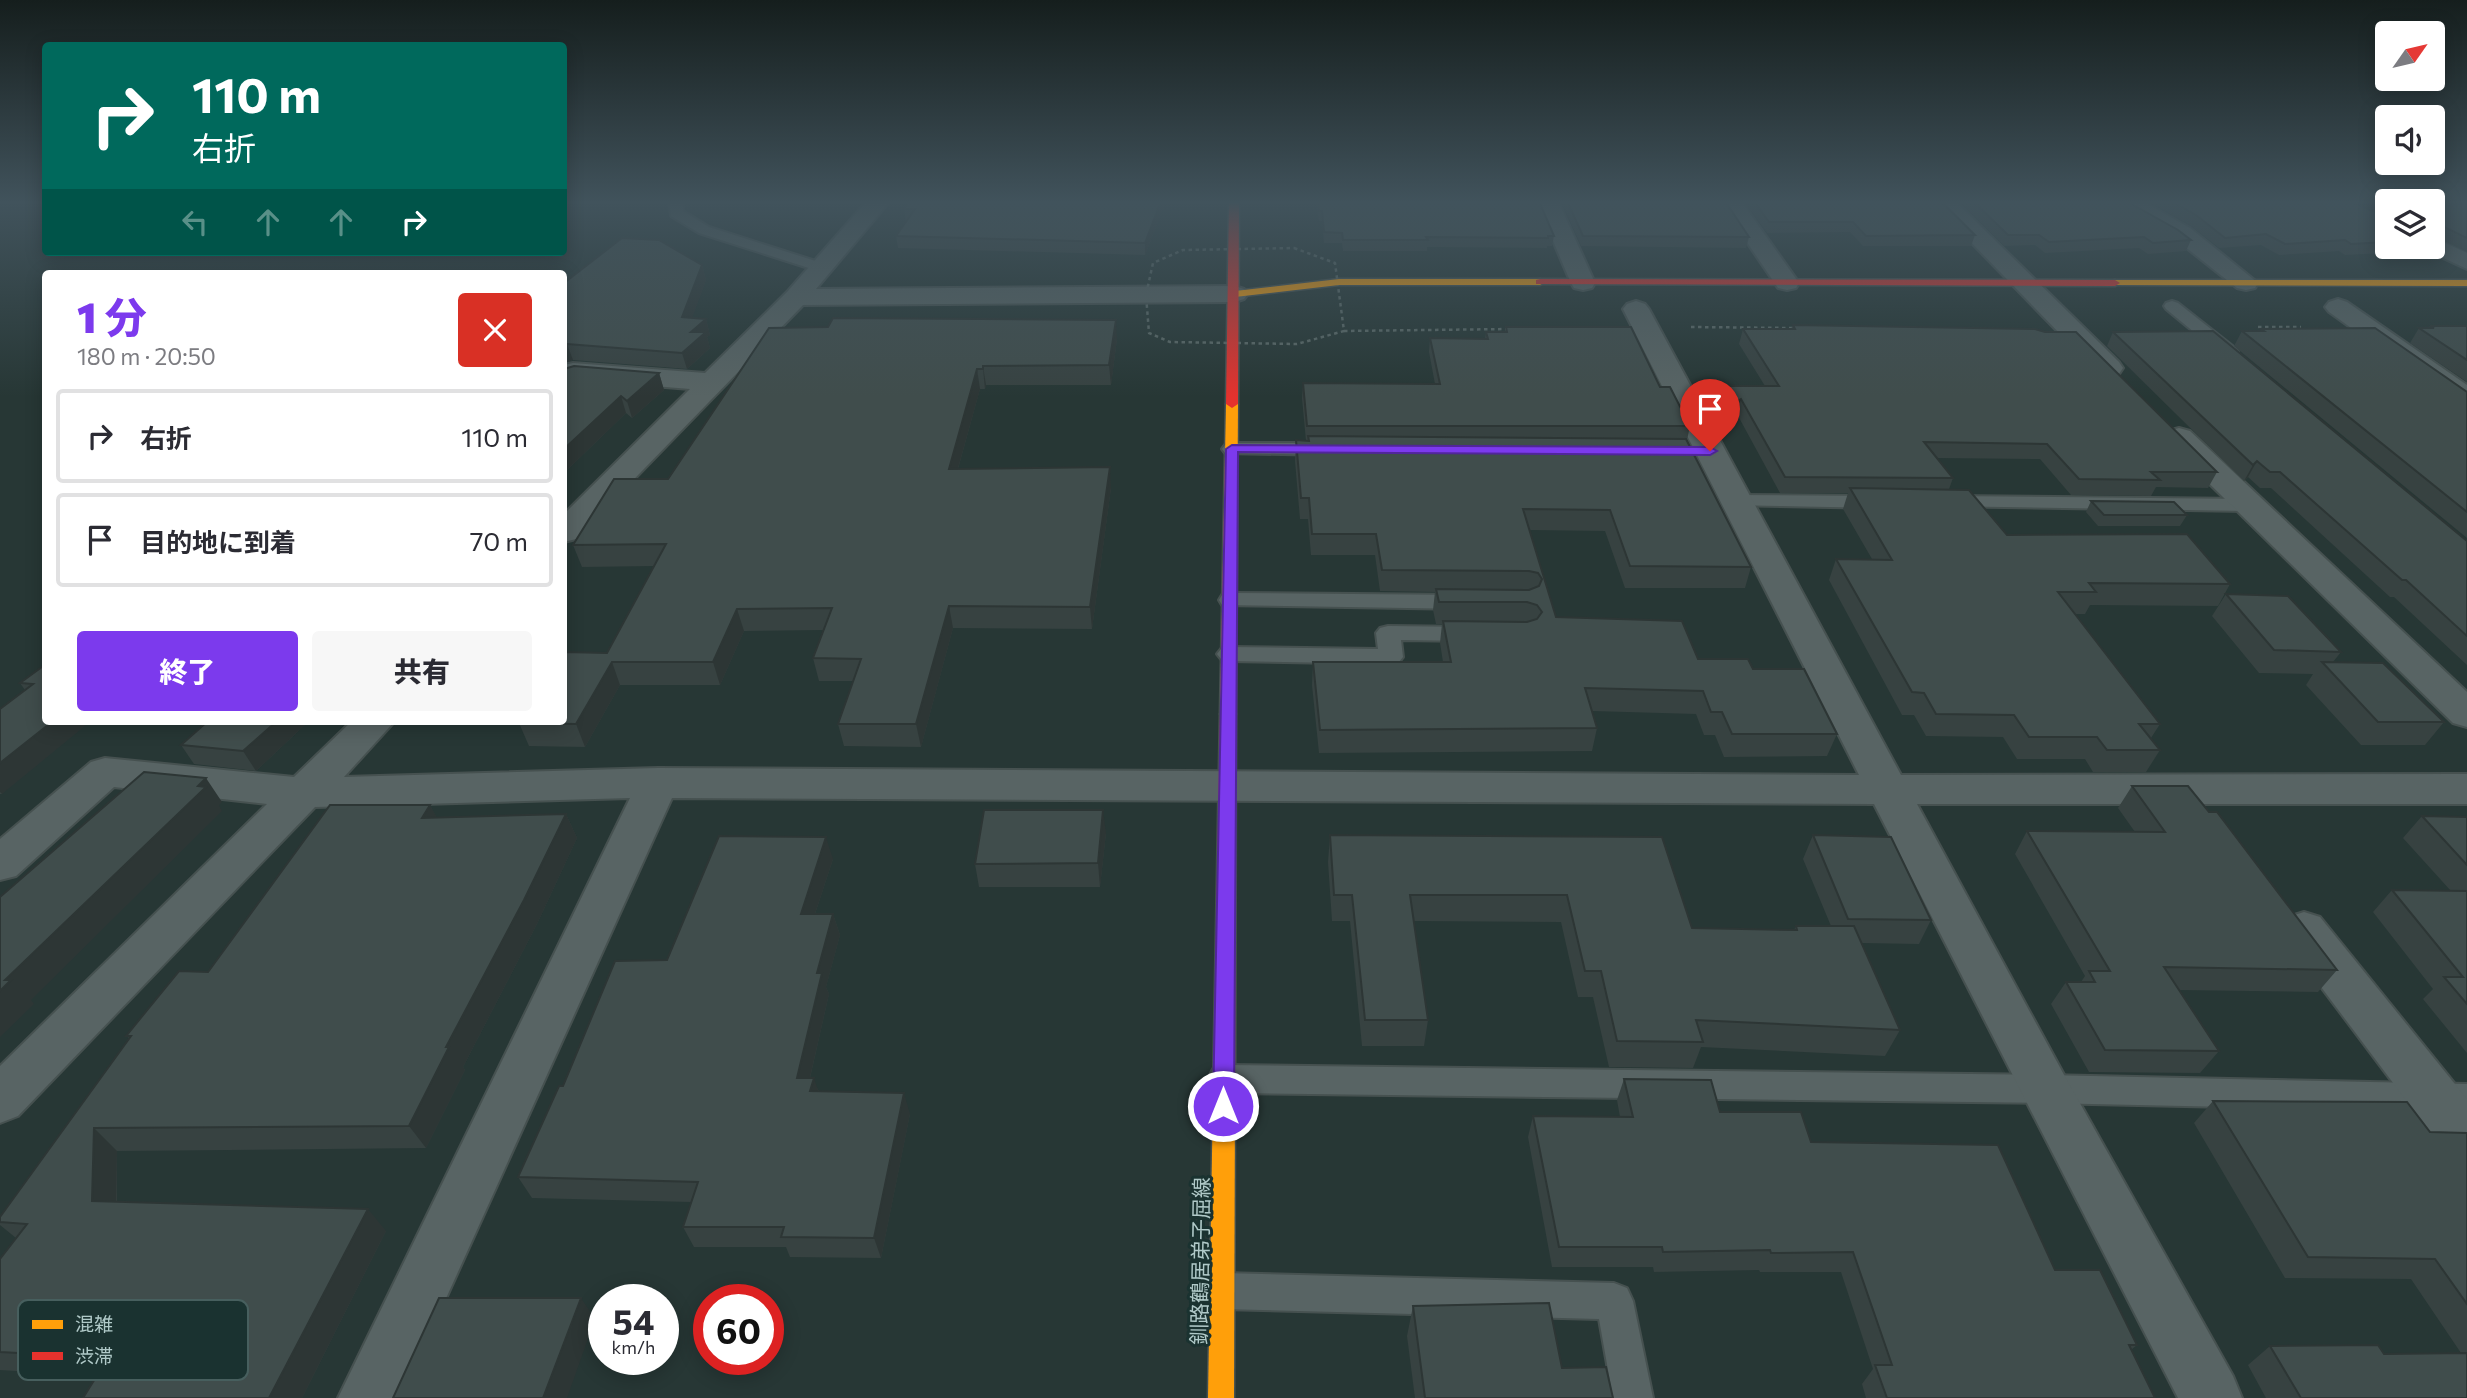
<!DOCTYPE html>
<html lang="ja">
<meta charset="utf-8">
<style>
:root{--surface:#fff;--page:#f7f7f7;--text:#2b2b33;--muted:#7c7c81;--line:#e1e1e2;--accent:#7c3aed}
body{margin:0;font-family:Commissioner,"Noto Sans JP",sans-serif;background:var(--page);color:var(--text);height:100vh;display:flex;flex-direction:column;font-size:26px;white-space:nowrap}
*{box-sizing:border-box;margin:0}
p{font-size:23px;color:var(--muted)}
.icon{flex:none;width:38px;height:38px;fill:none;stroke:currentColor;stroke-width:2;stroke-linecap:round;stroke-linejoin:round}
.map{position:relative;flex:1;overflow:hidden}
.panel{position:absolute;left:42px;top:270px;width:525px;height:455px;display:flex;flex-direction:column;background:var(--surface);border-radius:7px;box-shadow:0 4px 18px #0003}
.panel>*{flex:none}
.hud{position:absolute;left:42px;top:42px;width:525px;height:214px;border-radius:7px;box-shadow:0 4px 18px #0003;background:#00695c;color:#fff;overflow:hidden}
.needle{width:46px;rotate:56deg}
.fabs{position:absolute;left:2375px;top:21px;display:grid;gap:14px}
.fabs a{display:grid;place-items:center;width:70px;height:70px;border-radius:7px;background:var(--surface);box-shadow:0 4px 18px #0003;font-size:35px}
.speed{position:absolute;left:588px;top:1284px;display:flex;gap:14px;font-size:35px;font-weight:700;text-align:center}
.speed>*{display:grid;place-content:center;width:91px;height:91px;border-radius:50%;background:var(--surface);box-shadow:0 4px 18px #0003;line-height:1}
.speed small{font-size:18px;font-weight:400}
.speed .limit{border:10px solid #d22;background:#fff;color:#111}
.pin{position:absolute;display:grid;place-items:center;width:60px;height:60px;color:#fff;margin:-72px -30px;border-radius:50% 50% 50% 0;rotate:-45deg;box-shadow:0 0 7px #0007}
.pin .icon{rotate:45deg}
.me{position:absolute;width:77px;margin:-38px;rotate:0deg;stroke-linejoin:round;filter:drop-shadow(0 0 5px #0008)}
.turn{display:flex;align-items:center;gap:24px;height:147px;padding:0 35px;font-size:32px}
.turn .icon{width:91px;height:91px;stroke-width:2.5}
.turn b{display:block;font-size:49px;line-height:60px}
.lanes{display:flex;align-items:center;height:66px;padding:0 35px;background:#0003;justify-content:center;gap:35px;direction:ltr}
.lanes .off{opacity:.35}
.round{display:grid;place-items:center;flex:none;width:74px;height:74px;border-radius:7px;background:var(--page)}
.head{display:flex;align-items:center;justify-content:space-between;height:119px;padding:0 35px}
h1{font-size:42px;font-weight:800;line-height:52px;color:var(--accent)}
.button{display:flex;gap:14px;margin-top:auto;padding:14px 35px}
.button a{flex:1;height:80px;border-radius:7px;background:var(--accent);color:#fff;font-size:28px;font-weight:800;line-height:80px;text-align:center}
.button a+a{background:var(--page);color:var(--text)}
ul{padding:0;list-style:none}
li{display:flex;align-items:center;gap:21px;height:94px;margin:0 14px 10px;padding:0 21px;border:4px solid var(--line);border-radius:7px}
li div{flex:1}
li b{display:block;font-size:26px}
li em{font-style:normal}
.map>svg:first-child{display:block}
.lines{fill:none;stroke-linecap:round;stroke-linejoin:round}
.lane-casing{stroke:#465150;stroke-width:4}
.street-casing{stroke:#465150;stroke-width:4}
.slow-casing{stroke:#465150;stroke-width:3}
.jam-casing{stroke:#465150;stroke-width:3}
.path{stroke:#5b6967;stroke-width:2.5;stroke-dasharray:3.5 3.5;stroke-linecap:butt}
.lane{fill:#586464;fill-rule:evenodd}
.street{fill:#586464;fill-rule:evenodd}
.slow{fill:#ff9f0a;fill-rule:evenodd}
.jam{fill:#e5322d;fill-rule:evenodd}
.wall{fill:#374241}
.shaded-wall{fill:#2d3635}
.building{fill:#404d4c;stroke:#2d3635;stroke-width:2}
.route{fill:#7c3aed;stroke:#51269a;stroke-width:2}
.labels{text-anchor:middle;stroke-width:6;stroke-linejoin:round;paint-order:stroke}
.street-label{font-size:21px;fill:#b0c9c8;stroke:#1a3230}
.key{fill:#1a3230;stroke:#475f5e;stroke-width:2}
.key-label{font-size:19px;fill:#b0c9c8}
</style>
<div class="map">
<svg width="2467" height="1398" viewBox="0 0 2467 1398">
<rect width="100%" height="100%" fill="#273735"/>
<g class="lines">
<!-- lane casing -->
<g class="lane-casing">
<g id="lane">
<path d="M669,201H683V211L709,227L825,264L828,267L825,270H815L699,233L671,216Z"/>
<path d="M2172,301L2178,303L2235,348L2238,352L2235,356H2223L2166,309L2164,306L2166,303Z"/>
<path d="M1232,443H1329L1339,449L1329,455L1225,453L1222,449L1225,445Z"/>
<path d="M1737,495L1880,496L1887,498L1890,502L1887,506L1880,508L1730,505L1727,501L1730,497Z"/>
<path d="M1948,496L2247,499L2254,501L2257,505L2254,509L2247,511L1941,506L1938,502L1941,498Z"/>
<path d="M1230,593L1467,595L1475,597L1478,602L1475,607L1467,609L1222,605L1219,600L1222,595Z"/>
<path d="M1388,626L1472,627L1480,629L1484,634L1480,639L1472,641L1401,640L1403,657L1399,662L1391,664L1229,661L1221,659L1217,654L1221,649L1229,647L1378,649L1376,633L1380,628Z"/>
<path d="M1224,1065L2045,1075L2467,1084V1112L2045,1103L1224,1093L1213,1089L1208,1079L1213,1069Z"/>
<path d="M1222,1273L1614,1283L1627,1288L1633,1301L1653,1398H1613L1599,1319L1222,1309L1209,1304L1204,1291L1209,1278Z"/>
</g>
</g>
<!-- street casing -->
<g class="street-casing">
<g id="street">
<path d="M867,201H890L816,289L1235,286L1244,289L1248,294L1244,299L1235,302L803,305L576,539L564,542V514L690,389L579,380L564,386V365L573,363L705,373L787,292Z"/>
<path d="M1536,201H1558L1595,283L1592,288L1583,290L1574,288L1571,283Z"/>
<path d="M1719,201H1741L1799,283L1796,288L1787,290L1778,288Z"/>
<path d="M1931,201H1955L2119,362L2123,368L2119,374L2109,376L2099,374Z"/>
<path d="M2114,201H2142L2190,228L2258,283L2255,288L2246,290L2237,288L2174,238L2117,206Z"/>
<path d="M2432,237L2467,253V269L2424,249L2422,247H2432Z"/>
<path d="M2338,299L2347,302L2467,385V407L2457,404L2329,312L2325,307L2329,302Z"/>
<path d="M1636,301L1645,304L1649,309L1901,775L2467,774V804H1917L2063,1073L2233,1376L2242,1398H2178L1874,804L672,798L401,1398H338L630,798L315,807L18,1116L0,1123V1066L267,804L114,787L16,876L0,880V839L91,762L105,758L294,777L352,721H395L344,777L658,768L1859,775L1623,309L1627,304Z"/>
<path d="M2179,428L2190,431L2467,692V727L2453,723L2168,443L2164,437L2168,431Z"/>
<path d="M2304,912L2320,917L2467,1099V1163L2448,1156L2288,943L2281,930L2288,917Z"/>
</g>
</g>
<!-- slow casing -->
<g class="slow-casing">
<g id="slow">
<path d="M1339,279H1540L1545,282L1540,285H1339L1235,297L1230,294L1235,291Z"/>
<path d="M2115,280H2467V286L2111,285V281Z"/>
<path d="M1232,400L1238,404L1236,714L1228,719L1220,714L1226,404Z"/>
<path d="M1224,1085L1231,1087L1235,1094L1234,1398H1208L1213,1094L1217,1087Z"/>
</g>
</g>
<!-- jam casing -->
<g class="jam-casing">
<g id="jam">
<path d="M1229,201H1239L1238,404L1232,408L1226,404Z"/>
<path d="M1540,279L2115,280L2120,283L2115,286L1536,284V280Z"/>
<path d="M1228,709L1236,714L1235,1094L1231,1101L1224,1103L1217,1101L1213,1094L1220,714Z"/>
</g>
</g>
<!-- path -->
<g class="path">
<path d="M1294,248L1335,263L1344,331L1297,344L1170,342L1149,333L1146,295L1153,263L1183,250Z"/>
<path d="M1691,327L1795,328"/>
<path d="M2258,327H2301"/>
<path d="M1344,331L1511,329"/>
</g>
<!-- lane -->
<use href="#lane" class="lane"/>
<!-- street -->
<use href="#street" class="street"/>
<!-- slow -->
<use href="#slow" class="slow"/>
<!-- jam -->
<use href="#jam" class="jam"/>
</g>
<!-- wall -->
<g class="wall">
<path d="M909,201H1166L1145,255L898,248L896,236L907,221H906L904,209Z"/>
<path d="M1316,201H1539L1554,236L1552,246H1547V248L1427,247V251H1343L1342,243H1324L1322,221H1319Z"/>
<path d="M1561,201H1725L1749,237L1746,248L1581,246Z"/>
<path d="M1744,201H1941L1975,235L1971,246H1863L1850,232L1767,233Z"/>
<path d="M1959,201H2126L2191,240L2186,251L2148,254L2139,248L2045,253L2035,245L2004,246Z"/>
<path d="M2148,201H2350L2387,217V247H2425L2422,251L2345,255L2339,251L2279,255L2261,245L2219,248L2191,226Z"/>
<path d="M2370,201H2387V210Z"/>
<path d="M2432,201H2467V252L2434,236L2432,239Z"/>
<path d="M702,265L706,280L692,317L706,319L710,335L707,337L710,348L687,369L573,360L564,363V283Z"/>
<path d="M1793,325L2217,472L2208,488L2156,487L2151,496L2071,495L2040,459L1936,458L1953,478L1949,489L2007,535L2230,584L2218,606L2090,605L2085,614H2075L2160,724L2151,738L2160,750L2146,772H2093L2085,759H2017L2003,737L1926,736L1914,715H1902L1829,580L1836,559H1872L1843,509L1848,493H1780L1737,414L1715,426L1702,401L1705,386H1765L1739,344L1743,329H1791Z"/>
<path d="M2430,326H2467V382L2410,343L2419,328H2429Z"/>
<path d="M1506,327L1660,387L1690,426L1687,440L1751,567L1745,588H1625L1605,531L1530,530L1556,617L1698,659L1753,669L1837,734L1827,756L1724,757L1715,735H1704L1696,714L1592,711L1597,728L1592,751L1319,753L1312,685L1313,662H1443L1440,643L1442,624H1436L1433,610L1435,592L1380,591L1375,555H1311L1308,519H1300L1295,461L1296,440L1306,441L1302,398L1303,383L1435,384L1429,352L1430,338L1485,339L1486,332H1505Z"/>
<path d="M769,328L1117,339L1111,385H986L985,389H980L958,469L1111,488L1092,629L953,628L921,747L844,746L838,724L853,681H819L813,658L823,630L744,631L720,685H620L585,747L529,746L519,723L607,653L654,566L582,567L573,545L668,479Z"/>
<path d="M2261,329L2467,392V538L2234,346L2242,331H2260Z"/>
<path d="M2113,332L2467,541V665L2394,597H2390L2271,488H2260L2248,477L2244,481L2107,346Z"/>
<path d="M564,369L659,373L664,390L632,418L626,413L564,473Z"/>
<path d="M2091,501L2187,515L2180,526H2098L2086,512Z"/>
<path d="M2226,594L2341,652L2333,662L2444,722L2425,745H2361L2306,685L2313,674L2259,673L2212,616Z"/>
<path d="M46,664L2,794H0V709L25,690L20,683Z"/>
<path d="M309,721L256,771L194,764L181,745Z"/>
<path d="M2132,786L2337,970L2318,992L2179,990L2219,1051L2200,1073L2089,1072L2051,1004L2066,982H2081L2085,976L2015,854L2027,831L2135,832L2118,808Z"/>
<path d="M430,805L436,817L566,814L577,838L537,924L463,1067L465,1070L426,1148L117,1151V1202L386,1231L302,1398H83L97,1376L0,1370V1259L16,1238L0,1225V1217L129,1038L126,1036Z"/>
<path d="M2422,816L2467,817V1053L2423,999L2433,989L2373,912L2392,890L2451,891L2403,838Z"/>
<path d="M1106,833L1100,887H979L975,864Z"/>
<path d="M1330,835L1692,928L1794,930L1796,926H1831L1803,859L1813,835L1931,920L1919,944L1861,943L1900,1030L1885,1056L1701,1047L1693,1068L1609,1067L1593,997H1578L1561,922L1414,921L1428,1020L1424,1046H1362L1350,921H1332L1328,862Z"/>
<path d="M833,859L815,914H833L840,935L826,987L829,994L810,1078L819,1091L910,1114L881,1258L790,1257L786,1247H694L683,1227L691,1202L532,1198L518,1177L667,960Z"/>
<path d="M1624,1079L1811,1142L2055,1270L2137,1345L2131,1350L2155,1398H1866L1862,1384L1873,1369L1841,1272H1760L1759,1270L1654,1272L1653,1267H1552L1528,1137L1533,1116L1620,1117L1617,1100Z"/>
<path d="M2213,1101L2430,1132L2467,1133V1398H2266L2248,1365L2270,1346L2384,1354L2461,1353L2411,1279L2285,1278L2194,1123Z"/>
<path d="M1413,1306L1562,1368L1613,1398H1415L1407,1336Z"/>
</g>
<!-- shaded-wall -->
<g class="shaded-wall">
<path d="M1161,201H1166L1145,255V243Z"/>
<path d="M702,265L706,280L687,332L682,317Z"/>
<path d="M706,319L710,335L707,337L710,348L687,369L682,353L691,332Z"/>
<path d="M1116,320L1117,339L1111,385L1109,365Z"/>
<path d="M567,344L573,360L564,363V345Z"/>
<path d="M983,366L986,385L985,389L983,369Z"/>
<path d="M977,369L980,389L952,490L949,469Z"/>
<path d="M659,373L664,390L632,418L627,401Z"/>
<path d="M621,396L626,413L564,473V449Z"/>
<path d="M1741,399L1737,414L1715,426L1719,411Z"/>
<path d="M2257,461L2248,477L2244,481L2253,465Z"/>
<path d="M1110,467L1111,488L1092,629L1090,607Z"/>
<path d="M949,606L953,628L921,747L916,724Z"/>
<path d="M737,609L744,631L720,685L713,662Z"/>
<path d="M612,662L620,685L585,747L576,724Z"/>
<path d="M53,721H91L2,794L0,792V763Z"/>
<path d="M277,721H309L256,771L243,751Z"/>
<path d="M206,778L222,802L219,805L222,811L31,1000L34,1004L0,1037V991L5,980Z"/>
<path d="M430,805L443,829L422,818Z"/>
<path d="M1103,810L1106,833L1100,887L1098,863Z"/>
<path d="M566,814L577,838L537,924L463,1067L465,1070L426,1148L409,1126L446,1047Z"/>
<path d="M826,837L833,859L808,935L801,914Z"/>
<path d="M833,914L840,935L826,987L829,994L805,1099L797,1078L817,973Z"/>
<path d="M814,1078L821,1099L810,1091Z"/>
<path d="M904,1093L910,1114L881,1258L874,1238Z"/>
<path d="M94,1128L117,1151L116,1223L92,1201Z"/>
<path d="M368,1209L386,1231L302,1398H269Z"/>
<path d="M581,1298L595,1319L567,1398H543Z"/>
</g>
<!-- building -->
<g class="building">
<path d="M909,201H1161L1145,243L896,236L915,209H904Z"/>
<path d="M1318,201H1539L1554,236H1548V238L1426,237L1428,240H1343L1342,233L1324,232L1322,211H1319Z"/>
<path d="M1567,201H1725L1749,237L1583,236Z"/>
<path d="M1754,201H1941L1975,235L1866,236L1853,222H1769Z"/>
<path d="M1973,201H2126L2178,230L2191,240L2153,243L2144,237L2049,242L2039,235H2008Z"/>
<path d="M2171,201H2350L2387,217V242L2351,244L2345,240L2285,244L2266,234L2225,238L2196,215Z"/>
<path d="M2432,201H2467V238L2438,224L2436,234H2432Z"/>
<path d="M622,238L659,240L702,265L682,317L706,319L691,332H706L682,353L567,344L564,345V283Z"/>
<path d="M833,318L1116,320L1109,365L983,366V369H977L949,469L1110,467L1090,607L949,606L916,724H838L861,659L813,658L832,608L737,609L713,662H612L576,724L519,723L520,721H564V652L607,653L666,544L573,545L614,479H668L769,328L828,327Z"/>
<path d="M1793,325L2035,329L2045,332H2076L2217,472H2151L2160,480L2079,479L2047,444L1924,442L1953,478L1785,477L1741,399L1719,411L1705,386H1779L1743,329H1795Z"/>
<path d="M2430,326H2467V360L2419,328H2434Z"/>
<path d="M1506,327H1631L1660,387H1670L1690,426H1307L1303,383L1440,384L1430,338L1488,339L1486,332H1507Z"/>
<path d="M2375,328L2467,392V512L2242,331H2264L2261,329Z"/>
<path d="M2213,331L2467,541V636L2406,580H2402L2280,472H2270L2257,461L2253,465L2113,332Z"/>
<path d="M574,366L659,373L627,401L621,396L564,449V369Z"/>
<path d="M1308,436L1686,439L1751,567L1630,566L1610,510L1523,509L1556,617L1682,621L1698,659H1748L1753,669H1804L1837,734H1732L1722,712H1711L1703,691L1585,688L1597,728L1320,730L1313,662H1451L1443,621L1527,622L1537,619L1542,612L1537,605L1527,602H1439L1436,589L1529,590L1539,586L1542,579L1538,573L1529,571L1382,570L1376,534H1312L1309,498H1301L1296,440L1309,441Z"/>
<path d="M1850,488L1969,490L2007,535L2187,534L2230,584L2089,583L2096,592H2058L2160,724H2139L2160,750H2107L2097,737H2029L2014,715L1936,714L1924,693L1912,692L1836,559L1892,560Z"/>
<path d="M2091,501L2174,502L2187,515H2104Z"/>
<path d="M2226,594L2288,596L2341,652L2274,650Z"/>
<path d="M2322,662L2383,663L2444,722H2378Z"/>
<path d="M46,664V721H53L0,763V709L33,684L20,683Z"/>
<path d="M208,721H277L243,751L181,745Z"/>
<path d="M144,772L206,778L198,786L206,787L5,980H11L0,991V897Z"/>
<path d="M2132,786H2188L2209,812H2217L2337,970L2164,967L2219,1051L2105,1050L2066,982H2095L2089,971H2110L2027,831L2165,832Z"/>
<path d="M330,805H430L422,818L566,814L524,900L446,1047H449L409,1126L94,1128L92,1201L368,1209L269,1398H83L108,1358L0,1352V1259L27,1224L0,1222V1217L131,1036H126L179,971L208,972Z"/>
<path d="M984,810H1103L1098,863L975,864Z"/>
<path d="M2422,816L2467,817V865Z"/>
<path d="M1330,835L1662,837L1692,928L1797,930L1796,926H1854L1900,1030L1696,1020L1703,1042L1617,1041L1601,971H1585L1567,895H1410L1428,1020H1365L1352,895H1334Z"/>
<path d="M1813,835L1891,837L1931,920L1848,919Z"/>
<path d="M719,836L826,837L801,914H833L817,973H822L797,1078H814L810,1091L904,1093L874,1238L781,1237L784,1227H683L698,1182L518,1177L559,1086H563L615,961L667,960Z"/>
<path d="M2392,890L2467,891V1004L2444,977H2463Z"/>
<path d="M1624,1079L1711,1080L1720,1112H1801L1811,1142L1998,1145L2055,1270H2100L2137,1345H2129L2155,1398H1887L1875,1365H1892L1853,1252L1771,1253L1770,1250L1663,1252L1662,1247H1559L1533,1116L1633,1117Z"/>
<path d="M2213,1101L2407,1102L2430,1132L2467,1133V1304L2435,1259L2308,1257Z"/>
<path d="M439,1298H581L543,1398H393Z"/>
<path d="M1549,1303L1562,1368L1606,1367L1613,1398H1425L1413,1306Z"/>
<path d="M2378,1345L2384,1354L2467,1353V1398H2301L2270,1346Z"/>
</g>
<!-- sky -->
<linearGradient id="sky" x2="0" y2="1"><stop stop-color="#151e1d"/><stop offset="0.51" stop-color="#41535c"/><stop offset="1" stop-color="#41535c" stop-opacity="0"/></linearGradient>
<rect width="2467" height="397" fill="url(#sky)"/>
<!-- route -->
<path class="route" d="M1232,445L1710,447L1717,451L1710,455L1238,452L1234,1106L1231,1112L1223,1115L1216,1112L1213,1106L1226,449Z"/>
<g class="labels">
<!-- street labels -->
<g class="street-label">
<text transform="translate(1201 1261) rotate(-89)" y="7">釧路鶴居弟子屈線</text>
</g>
</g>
<!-- legend -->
<rect x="18" y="1300" width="230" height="80" rx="10" class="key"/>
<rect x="32" y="1320" width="31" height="9" fill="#ff9f0a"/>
<rect x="32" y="1352" width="31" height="8" fill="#e5322d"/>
<g class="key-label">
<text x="75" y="1331">混雑</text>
<text x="75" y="1363">渋滞</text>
</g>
</svg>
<div class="fabs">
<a><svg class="needle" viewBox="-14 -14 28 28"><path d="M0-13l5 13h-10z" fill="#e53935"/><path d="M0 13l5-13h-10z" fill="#7c7c81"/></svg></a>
<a><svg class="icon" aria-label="sound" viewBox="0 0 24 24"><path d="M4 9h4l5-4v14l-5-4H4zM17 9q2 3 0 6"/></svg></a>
<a><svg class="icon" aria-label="layers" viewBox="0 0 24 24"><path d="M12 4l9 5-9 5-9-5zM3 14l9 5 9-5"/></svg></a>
</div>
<div class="speed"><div>54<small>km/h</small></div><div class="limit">60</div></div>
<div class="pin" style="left:1710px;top:451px;background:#d93025"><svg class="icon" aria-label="arrive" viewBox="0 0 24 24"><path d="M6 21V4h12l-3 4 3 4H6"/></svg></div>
<svg class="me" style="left:1223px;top:1106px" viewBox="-20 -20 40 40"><circle r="17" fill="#7c3aed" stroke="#fff" stroke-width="3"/><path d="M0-11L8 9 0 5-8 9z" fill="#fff"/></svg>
<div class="hud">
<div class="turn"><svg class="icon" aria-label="right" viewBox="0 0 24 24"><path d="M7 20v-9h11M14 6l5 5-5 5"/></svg><div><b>110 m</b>右折</div></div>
<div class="lanes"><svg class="icon off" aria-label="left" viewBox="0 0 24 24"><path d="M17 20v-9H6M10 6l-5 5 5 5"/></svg><svg class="icon off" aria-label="ahead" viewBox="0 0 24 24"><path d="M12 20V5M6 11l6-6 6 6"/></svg><svg class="icon off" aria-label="ahead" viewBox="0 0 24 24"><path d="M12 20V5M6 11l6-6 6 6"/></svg><svg class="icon" aria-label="right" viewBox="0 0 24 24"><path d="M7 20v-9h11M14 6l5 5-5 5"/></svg></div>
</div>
<section class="panel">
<div class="head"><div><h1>1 分</h1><p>180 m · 20:50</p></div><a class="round" style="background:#d93025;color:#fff"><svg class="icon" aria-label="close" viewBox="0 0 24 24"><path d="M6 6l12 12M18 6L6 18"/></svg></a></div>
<ul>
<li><svg class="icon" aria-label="right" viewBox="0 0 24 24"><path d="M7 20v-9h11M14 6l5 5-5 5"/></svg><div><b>右折</b></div><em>110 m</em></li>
<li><svg class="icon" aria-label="arrive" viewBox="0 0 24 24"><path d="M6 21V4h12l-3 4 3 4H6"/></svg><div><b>目的地に到着</b></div><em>70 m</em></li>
</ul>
<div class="button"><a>終了</a><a>共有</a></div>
</section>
</div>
